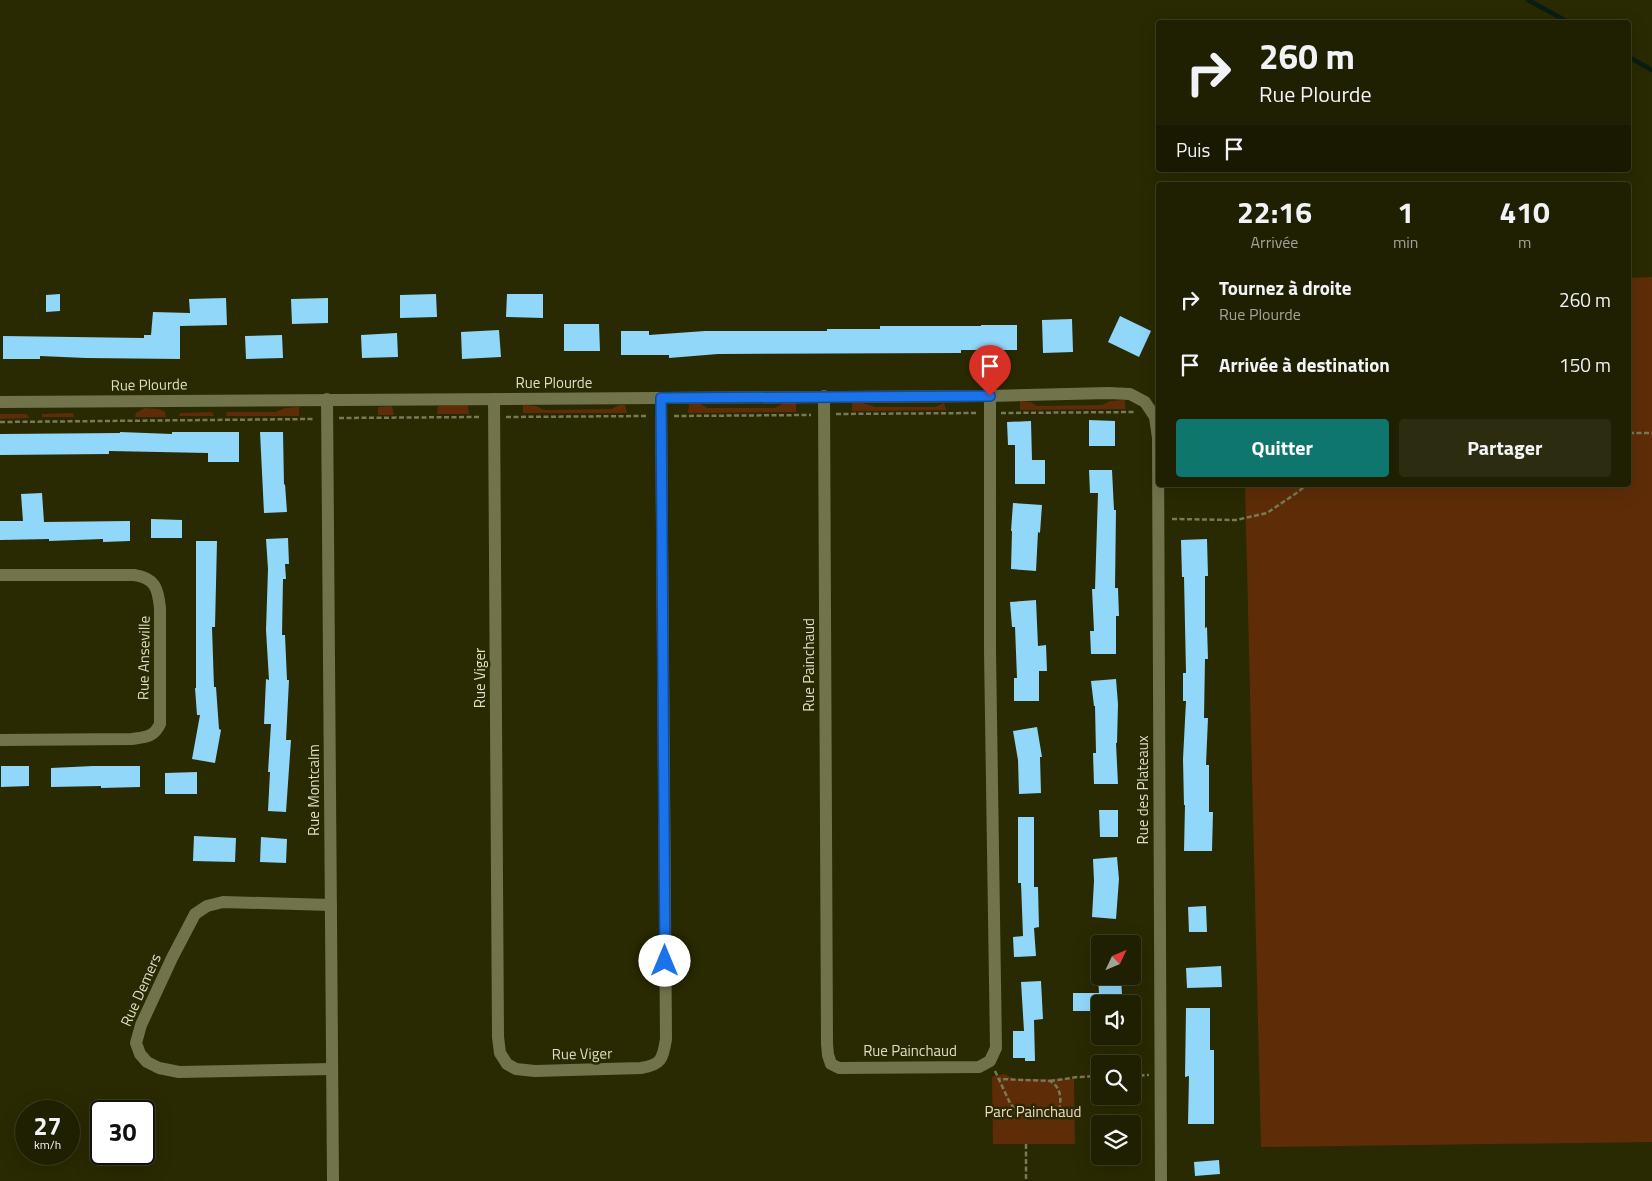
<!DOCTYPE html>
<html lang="fr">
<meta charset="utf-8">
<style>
:root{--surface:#1f2001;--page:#2c2d10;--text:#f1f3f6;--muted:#a1a399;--line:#3c3e23;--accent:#0f766e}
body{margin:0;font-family:"Titillium Web",sans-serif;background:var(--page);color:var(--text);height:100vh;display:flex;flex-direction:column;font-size:19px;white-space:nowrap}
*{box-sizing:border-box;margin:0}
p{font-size:16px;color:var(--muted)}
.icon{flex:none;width:28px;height:28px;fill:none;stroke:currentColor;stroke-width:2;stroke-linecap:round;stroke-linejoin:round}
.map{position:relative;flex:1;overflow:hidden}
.side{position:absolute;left:1156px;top:182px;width:475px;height:305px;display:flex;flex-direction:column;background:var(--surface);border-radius:5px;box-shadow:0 5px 20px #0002,0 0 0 1px var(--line)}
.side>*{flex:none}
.hud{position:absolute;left:1156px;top:20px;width:475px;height:152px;border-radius:5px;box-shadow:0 5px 20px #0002,0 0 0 1px var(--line);background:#1f2001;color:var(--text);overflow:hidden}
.needle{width:32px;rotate:46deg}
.buttons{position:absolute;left:1091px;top:935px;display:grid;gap:10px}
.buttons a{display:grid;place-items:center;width:50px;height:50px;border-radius:5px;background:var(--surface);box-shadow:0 5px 20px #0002,0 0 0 1px var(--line);font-size:25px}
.speed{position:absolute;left:15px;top:1100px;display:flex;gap:10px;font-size:25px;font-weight:700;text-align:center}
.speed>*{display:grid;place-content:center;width:65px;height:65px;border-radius:50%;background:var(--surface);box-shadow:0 5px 20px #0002,0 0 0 1px var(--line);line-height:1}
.speed small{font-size:12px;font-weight:400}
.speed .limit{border:2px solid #111;border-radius:8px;background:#fff;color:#111}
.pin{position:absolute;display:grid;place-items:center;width:42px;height:42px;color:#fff;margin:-51px -21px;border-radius:50% 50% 50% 0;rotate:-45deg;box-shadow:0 0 5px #0007}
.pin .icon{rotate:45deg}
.me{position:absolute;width:55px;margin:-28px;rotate:0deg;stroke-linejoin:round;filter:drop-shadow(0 0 4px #0008)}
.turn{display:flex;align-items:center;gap:18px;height:105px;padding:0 20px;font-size:22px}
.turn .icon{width:65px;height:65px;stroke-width:2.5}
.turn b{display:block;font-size:35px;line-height:42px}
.then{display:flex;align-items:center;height:48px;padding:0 20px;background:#0003;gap:10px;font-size:19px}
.eta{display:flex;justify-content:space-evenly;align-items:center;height:85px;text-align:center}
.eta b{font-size:30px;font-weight:700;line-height:35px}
.cta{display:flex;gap:10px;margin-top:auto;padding:10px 20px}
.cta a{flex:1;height:58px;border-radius:5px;background:var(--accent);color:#fff;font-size:20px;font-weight:700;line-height:58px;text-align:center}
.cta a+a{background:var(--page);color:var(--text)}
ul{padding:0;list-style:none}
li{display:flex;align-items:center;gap:15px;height:65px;padding:0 20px}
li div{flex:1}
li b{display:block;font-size:19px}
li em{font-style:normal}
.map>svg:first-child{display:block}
.green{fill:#5e2d08}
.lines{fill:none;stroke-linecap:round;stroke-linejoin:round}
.stream{stroke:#091c16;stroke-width:4.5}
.building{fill:#91d7fa}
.path{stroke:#787959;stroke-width:2.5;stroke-dasharray:5 2.5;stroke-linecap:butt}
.minor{stroke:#71734b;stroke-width:12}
.route-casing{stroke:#114b97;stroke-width:12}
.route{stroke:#1a73e8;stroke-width:9}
.labels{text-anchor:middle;stroke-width:5;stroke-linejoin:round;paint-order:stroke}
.street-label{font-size:15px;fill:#dcdec9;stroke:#292a01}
.park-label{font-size:15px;fill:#f0d7c8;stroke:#292a01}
</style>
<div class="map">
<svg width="1652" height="1181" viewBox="0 0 1652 1181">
<rect width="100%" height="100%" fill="#292a01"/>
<!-- green -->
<g class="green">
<path d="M1652,277V1142L1261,1147L1245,485H1629V278Z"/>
<path d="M1125,400V409L1020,410V401L1030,402L1037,406L1102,405L1110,401Z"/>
<path d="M852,402L863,403L875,407H935L944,403L946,410L852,411Z"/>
<path d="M784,403H796V412L688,413L689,404H701L707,408H775Z"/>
<path d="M468,405L469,414H437L438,406Z"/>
<path d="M523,405L536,406L544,410L612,409L619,405H625L627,413H523Z"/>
<path d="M392,406L394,415H378V407Z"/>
<path d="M299,407V416H226L227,412H276L285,408Z"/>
<path d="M144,408L159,409L165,412L166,417H135L136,413Z"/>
<path d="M212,412L214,416H179L180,413Z"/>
<path d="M73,413L74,417H42V414Z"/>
<path d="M0,414H27L29,418L0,419Z"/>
<path d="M1004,1074L1015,1079H1074L1075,1144H993L992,1077Z"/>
</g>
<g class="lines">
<!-- stream -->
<g class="stream">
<path d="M1528,0L1568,22"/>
<path d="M1629,57L1652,70"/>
</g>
</g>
<!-- building -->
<g class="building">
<path d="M60,294V311L46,312V295Z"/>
<path d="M436,294L437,317L400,318V295Z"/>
<path d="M507,294H543V318L506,317Z"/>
<path d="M226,298L227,325L180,326V359L86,358L40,356V359H3V336L144,338V335H151L153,312L190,313L189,299Z"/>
<path d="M328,298V323L292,324L291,299Z"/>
<path d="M1120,316L1151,331L1139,357L1108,342Z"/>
<path d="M1072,319L1073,352L1043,353L1042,320Z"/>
<path d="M564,324H599L600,351H564Z"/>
<path d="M981,325H1017V350H961V353L718,354L669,358V355H621V331H649V335L705,331H827V329H880V326H981Z"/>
<path d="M499,330L501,357L462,359L461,332Z"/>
<path d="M397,333L398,357L362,358L361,335Z"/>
<path d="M282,335L283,358L246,359L245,336Z"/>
<path d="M1089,420L1115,421V446H1089Z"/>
<path d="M1031,421L1032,460H1045V484H1015V445H1008L1007,422Z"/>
<path d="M120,432L172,434V432H239V462H208V453L109,451V454L0,455V434L120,433Z"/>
<path d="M260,432H283L284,485L285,484L287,512L264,513Z"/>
<path d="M1089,470H1112L1114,510H1116L1115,588H1118L1119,616H1116V654H1091L1090,631H1094L1092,589H1095L1098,493H1090Z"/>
<path d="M42,493L44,522L130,521V541L103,542V539L49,541V539L0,540V521H23L21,494Z"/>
<path d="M1013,503L1042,505L1040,533L1038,532L1036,571L1011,569L1012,531H1011Z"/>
<path d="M151,519L182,520V538H151Z"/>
<path d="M288,538L289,564H285L286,579H283L282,635H285L287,680H289L286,740H291L286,812L268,811L270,772H268L271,724H264L266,679L269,680L266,630L268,569L266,539Z"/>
<path d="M1207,539L1208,576H1205V628L1207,627L1208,659H1205L1204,718H1208L1206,765H1209V812H1213L1212,851H1184L1185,805H1184L1183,759L1186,701H1183V673H1186L1184,577H1182L1181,540Z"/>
<path d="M196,541H217L215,627H212L214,687H216L219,729L221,730L215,763L192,759L200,715H197L195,688H196Z"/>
<path d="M1036,600L1038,646L1046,645L1047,671H1039V701H1014V678H1017L1015,627H1012L1010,602Z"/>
<path d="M1116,679L1118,704L1117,743H1116L1118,784H1094L1093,753H1096L1095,706H1094L1091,681Z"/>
<path d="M1037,727L1042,757H1040L1041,793L1019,794L1018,760L1013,731Z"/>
<path d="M1,766H29V786L1,787Z"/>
<path d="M93,766H140V787L101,788V786L51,787V768Z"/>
<path d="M197,772V794H165V773Z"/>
<path d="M1099,810H1118V837H1100Z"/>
<path d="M1018,817H1034V887H1038L1039,927L1034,928L1036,956L1014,957L1013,937L1023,936L1021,883H1018Z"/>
<path d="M194,836L236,838L235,862L193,861Z"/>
<path d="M261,837L287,839L286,863L260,862Z"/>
<path d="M1117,857L1119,879L1116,919L1092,917L1094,881L1093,859Z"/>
<path d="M1206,906L1207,932H1189L1188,907Z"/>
<path d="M1221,966L1222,987L1187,988L1186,968Z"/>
<path d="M1098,976H1121L1122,995L1100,996V1011H1073V993H1099Z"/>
<path d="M1041,981L1043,1019L1034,1020L1035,1061H1025V1058H1013V1031H1024L1021,982Z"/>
<path d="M1186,1008H1210V1050H1214V1124H1188L1189,1076L1185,1077Z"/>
<path d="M1219,1160L1220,1174L1195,1176L1194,1162Z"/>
</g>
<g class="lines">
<!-- path -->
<g class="path">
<path d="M1001,413L1136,412"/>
<path d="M836,414L978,413"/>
<path d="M674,416L811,415"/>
<path d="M506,417L648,416"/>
<path d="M339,418L481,417"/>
<path d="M0,422L313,419"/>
<path d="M1629,433H1652"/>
<path d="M1172,519L1236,520L1267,513L1298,492L1306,485"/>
<path d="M995,1071L1010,1103L1016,1111L1021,1114H1054L1060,1107C1061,1095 1060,1087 1050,1081L1000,1079"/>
<path d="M1132,1076L1149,1075"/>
<path d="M1050,1081L1078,1077L1100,1076"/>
<path d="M1026,1144V1181"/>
</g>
<!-- minor -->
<g class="minor">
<path d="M824,396L827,1044L828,1055L831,1064L839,1068L979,1067L990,1061L996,1048L990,651V396"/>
<path d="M327,399L333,1181"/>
<path d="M494,399L498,1037L500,1053L507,1064L516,1069L535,1071L641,1068C661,1065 663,1059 666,1039L661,398"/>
<path d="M0,402L990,396L1108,393L1130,394L1145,402L1155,417L1158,438L1161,1181"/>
<path d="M0,575H134C155,578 158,588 160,608V724C154,737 146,737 132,739L0,740"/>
<path d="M331,905L223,902L207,906L195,914L172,958L141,1025L136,1043L140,1054L147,1062L159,1068L179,1072L332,1069"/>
</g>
</g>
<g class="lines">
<!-- route casing -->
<g class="route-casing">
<path id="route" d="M665,961L661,398L990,396"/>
</g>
<!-- route -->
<use href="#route" class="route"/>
</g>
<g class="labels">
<!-- street labels -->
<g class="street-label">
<text x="554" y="388">Rue Plourde</text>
<text transform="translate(149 385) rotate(-1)" y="5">Rue Plourde</text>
<text transform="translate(144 658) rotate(-89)" y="5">Rue Anseville</text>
<text transform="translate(809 665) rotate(-90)" y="5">Rue Painchaud</text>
<text transform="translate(480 678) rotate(-90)" y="5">Rue Viger</text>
<text transform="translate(314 790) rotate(-90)" y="5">Rue Montcalm</text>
<text transform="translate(1143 790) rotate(-90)" y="5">Rue des Plateaux</text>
<text transform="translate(141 990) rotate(-66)" y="5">Rue Demers</text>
<text x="910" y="1056">Rue Painchaud</text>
<text transform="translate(582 1054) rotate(-1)" y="5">Rue Viger</text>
</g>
<!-- park labels -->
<g class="park-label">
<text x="1033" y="1117">Parc Painchaud</text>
</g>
</g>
</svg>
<div class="buttons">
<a><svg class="needle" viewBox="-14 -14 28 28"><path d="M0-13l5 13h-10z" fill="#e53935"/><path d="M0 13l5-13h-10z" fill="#a1a399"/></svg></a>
<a><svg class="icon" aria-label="sound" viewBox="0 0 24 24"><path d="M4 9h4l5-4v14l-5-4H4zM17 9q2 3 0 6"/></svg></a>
<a><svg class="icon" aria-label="search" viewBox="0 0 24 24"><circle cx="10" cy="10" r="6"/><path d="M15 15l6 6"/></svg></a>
<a><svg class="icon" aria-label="layers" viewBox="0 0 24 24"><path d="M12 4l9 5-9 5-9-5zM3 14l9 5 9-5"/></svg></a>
</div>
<div class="speed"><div>27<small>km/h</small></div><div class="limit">30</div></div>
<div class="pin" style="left:990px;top:396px;background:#d93025"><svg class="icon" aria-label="arrive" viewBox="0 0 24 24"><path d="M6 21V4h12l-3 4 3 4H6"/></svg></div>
<svg class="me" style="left:665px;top:961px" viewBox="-20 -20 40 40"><circle r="19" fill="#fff"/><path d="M0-13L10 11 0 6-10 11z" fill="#1a73e8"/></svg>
<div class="hud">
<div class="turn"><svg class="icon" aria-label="right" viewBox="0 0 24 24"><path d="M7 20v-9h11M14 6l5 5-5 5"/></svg><div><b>260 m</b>Rue Plourde</div></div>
<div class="then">Puis<svg class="icon" aria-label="arrive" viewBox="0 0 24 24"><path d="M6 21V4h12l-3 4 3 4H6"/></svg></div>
</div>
<section class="side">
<div class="eta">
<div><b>22:16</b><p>Arrivée</p></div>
<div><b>1</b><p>min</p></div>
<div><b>410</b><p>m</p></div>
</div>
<ul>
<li><svg class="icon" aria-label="right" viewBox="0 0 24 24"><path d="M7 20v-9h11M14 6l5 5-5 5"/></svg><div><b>Tournez à droite</b><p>Rue Plourde</p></div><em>260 m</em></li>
<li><svg class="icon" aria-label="arrive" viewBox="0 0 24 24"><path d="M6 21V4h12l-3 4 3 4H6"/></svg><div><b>Arrivée à destination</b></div><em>150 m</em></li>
</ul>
<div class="cta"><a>Quitter</a><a>Partager</a></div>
</section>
</div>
